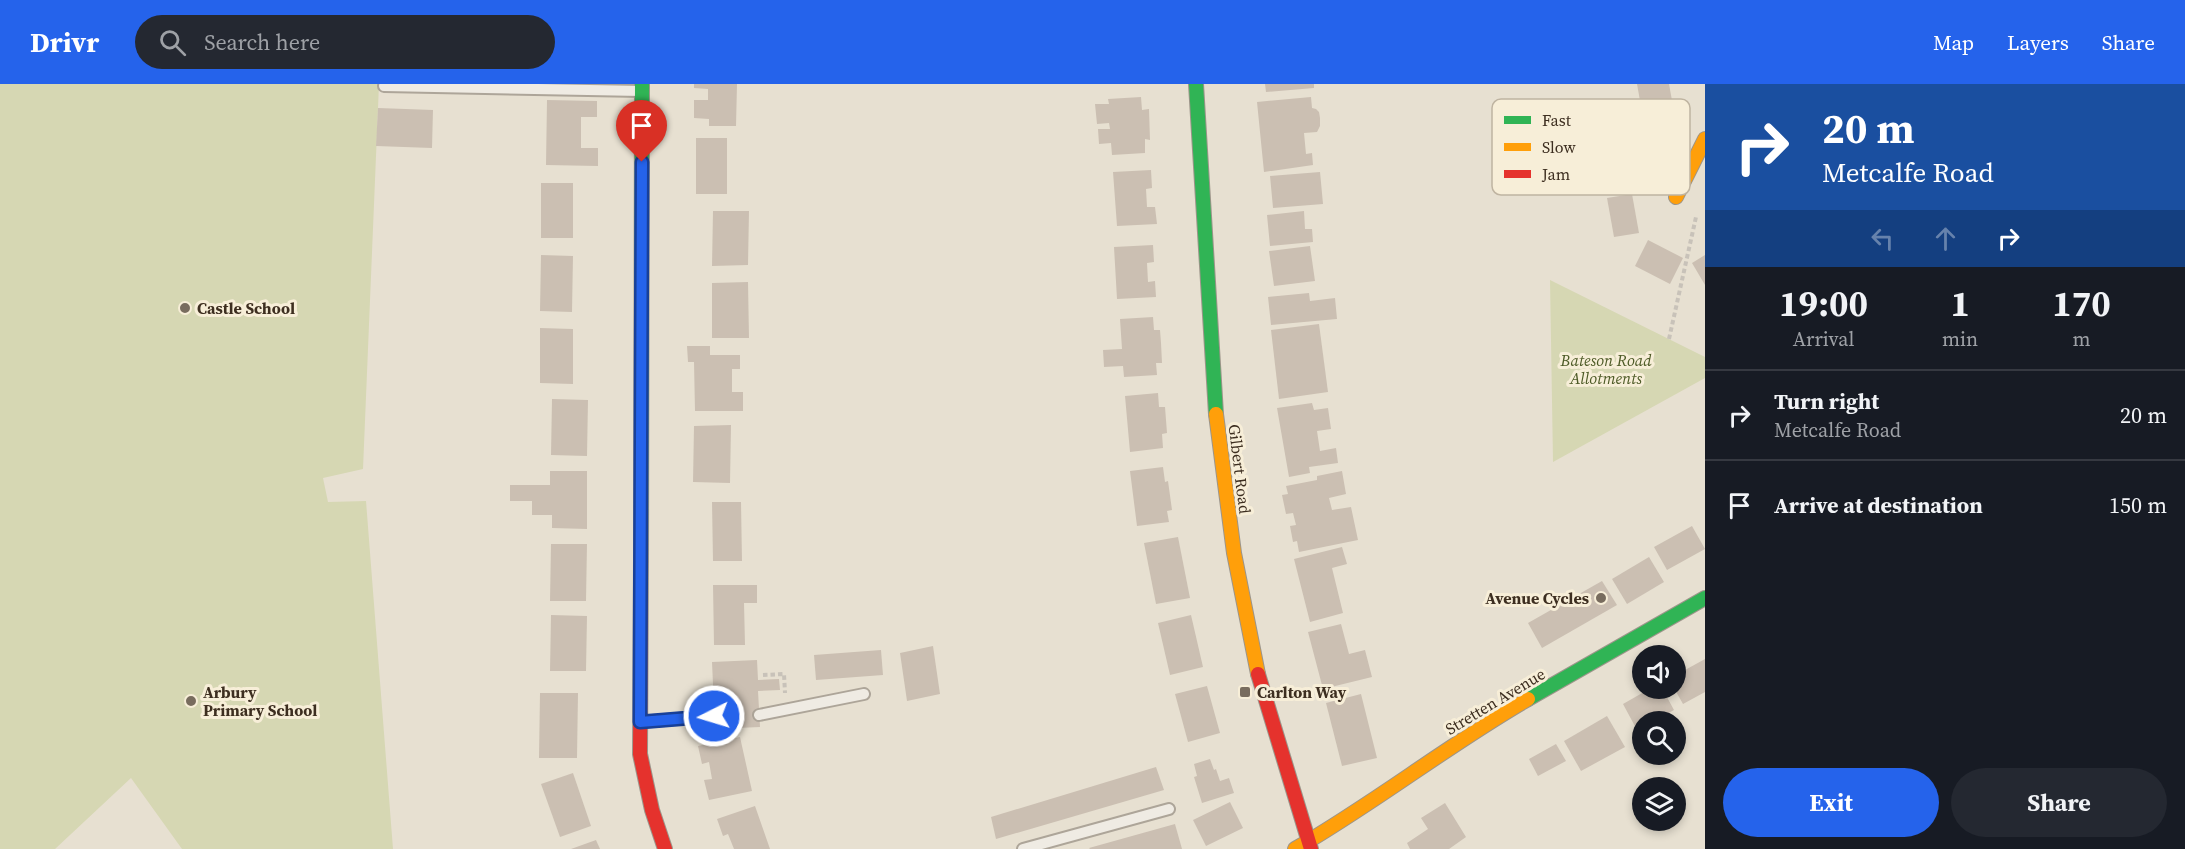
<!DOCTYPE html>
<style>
:root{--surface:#171b24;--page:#242831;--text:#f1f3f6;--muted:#9ea1a6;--line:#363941;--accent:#2563eb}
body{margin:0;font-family:"Source Serif 4",serif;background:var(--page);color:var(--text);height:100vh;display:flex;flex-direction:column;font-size:22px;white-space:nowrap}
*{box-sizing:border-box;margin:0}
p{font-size:20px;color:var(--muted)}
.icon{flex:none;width:33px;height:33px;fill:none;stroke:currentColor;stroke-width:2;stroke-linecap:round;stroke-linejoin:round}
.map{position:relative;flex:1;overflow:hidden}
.panel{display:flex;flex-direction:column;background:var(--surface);width:480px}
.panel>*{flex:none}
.hud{background:#1a4fa0;color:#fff;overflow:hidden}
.fabs{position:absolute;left:1632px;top:561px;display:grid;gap:12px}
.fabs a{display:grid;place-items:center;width:54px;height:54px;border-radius:50%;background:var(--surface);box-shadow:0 3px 9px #0003;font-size:30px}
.pin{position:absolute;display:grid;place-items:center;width:51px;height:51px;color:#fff;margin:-62px -26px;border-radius:50% 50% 50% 0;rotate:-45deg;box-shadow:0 0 6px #0007}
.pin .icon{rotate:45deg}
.me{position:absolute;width:66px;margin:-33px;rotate:265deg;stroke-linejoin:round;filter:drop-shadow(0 0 4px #0008)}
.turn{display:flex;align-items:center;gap:21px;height:126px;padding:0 18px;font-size:27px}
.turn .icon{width:78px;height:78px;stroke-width:2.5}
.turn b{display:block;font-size:42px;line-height:51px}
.lanes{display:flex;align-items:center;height:57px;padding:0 18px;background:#0003;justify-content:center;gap:30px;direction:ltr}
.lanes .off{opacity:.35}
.eta{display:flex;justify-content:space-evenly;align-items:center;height:102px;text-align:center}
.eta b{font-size:36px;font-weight:700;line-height:42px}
.primary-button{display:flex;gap:12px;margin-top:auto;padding:12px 18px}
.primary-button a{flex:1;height:69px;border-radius:36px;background:var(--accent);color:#fff;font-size:24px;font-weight:700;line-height:69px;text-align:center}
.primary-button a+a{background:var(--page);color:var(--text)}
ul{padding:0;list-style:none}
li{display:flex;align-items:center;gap:18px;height:90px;padding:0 18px;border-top:2px solid var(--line)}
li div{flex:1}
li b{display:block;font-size:22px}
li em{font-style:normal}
header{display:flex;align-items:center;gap:36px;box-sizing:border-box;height:84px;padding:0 30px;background:var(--accent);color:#fff}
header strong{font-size:28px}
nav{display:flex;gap:33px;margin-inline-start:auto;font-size:21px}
.search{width:420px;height:54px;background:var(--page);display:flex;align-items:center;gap:15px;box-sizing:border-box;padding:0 21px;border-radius:33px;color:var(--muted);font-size:22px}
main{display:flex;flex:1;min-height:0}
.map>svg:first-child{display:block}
.green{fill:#d6d7b3}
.building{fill:#cbbfb2}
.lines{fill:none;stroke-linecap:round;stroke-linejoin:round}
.lane-casing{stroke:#ada599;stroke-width:14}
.fast-casing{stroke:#9c958a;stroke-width:16}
.slow-casing{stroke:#9c958a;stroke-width:16}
.jam-casing{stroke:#9c958a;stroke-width:16}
.path{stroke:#c8c2b9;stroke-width:4;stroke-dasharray:4.5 3;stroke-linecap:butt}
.lane{stroke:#efebe3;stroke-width:10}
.fast{stroke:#30b455;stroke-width:14}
.slow{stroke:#ff9f0a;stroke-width:14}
.jam{stroke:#e5322d;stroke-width:14}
.route-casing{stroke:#184099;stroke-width:15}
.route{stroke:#2563eb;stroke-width:10}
.poi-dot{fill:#786c5e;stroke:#f7eed8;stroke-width:2}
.labels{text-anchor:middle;stroke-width:6;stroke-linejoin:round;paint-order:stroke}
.poi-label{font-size:16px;font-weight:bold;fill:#3d2e20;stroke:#f7eed8;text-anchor:start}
.park-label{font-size:16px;font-style:italic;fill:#4d5a26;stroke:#f7eed8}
.street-label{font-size:16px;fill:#3d2e20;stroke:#f7eed8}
.key{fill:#f7eed8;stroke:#bfb4a1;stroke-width:1.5}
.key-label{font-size:16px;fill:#3d2e20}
</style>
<header>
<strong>Drivr</strong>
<div class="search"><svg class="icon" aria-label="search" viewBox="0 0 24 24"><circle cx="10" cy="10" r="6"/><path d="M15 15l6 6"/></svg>Search here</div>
<nav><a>Map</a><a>Layers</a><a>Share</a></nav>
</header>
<main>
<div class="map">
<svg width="1705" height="765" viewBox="0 0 1705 765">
<rect width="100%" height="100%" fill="#e7e0d1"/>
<!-- green -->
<g class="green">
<path d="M0,0H379L363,385L323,394L328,418L366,417L393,765H182L131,694L55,765H0Z"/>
<path d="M1550,196L1705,273V294L1553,378Z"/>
</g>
<!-- building -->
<g class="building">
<path d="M694,0H737L736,42H709V35L694,34V16H708V5L694,4Z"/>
<path d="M1265,0H1314V4L1266,8Z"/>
<path d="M1637,0H1669L1675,33L1644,39Z"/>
<path d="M1141,13L1142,26L1149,25L1150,56L1145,55V69L1112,71L1111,59L1099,60L1098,45H1110L1109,39L1097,40L1095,20H1109L1108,15Z"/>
<path d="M1311,13L1312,24L1316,25L1319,28L1320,34V42L1317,48L1304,49L1306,70L1312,69L1313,81L1264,88L1257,18Z"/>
<path d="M547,16L597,17V33H581V64H598V82L546,81Z"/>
<path d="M378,24L433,26L432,64L376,62Z"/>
<rect x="696" y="54" width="31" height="56"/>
<path d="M1151,86L1152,104L1146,105L1147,123H1155L1157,140L1117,142L1113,88Z"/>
<path d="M1320,88L1323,120L1273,124L1270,92Z"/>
<rect x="541" y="99" width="32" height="55"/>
<path d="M1632,110L1639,149L1614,153L1607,114Z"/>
<path d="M713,127H749L748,181L712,182Z"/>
<path d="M1304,127L1305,145H1312L1313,158L1270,162L1267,131Z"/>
<path d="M1648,156L1683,174L1670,200L1635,182Z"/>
<path d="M1153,161L1154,178L1147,179L1148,198L1155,197L1156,213L1117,215L1114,163Z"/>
<path d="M1310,162L1315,197L1274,202L1269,167Z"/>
<path d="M541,171L573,172L572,228L540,227Z"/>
<path d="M1705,171V201L1692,179Z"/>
<path d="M748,198L749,254H712V199Z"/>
<path d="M1309,209L1310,217L1335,214L1337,235L1271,241L1268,213Z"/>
<path d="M1153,233L1154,246H1160L1161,259L1162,279H1156L1157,291L1124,293L1123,282L1104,283L1103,266L1122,265L1120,235Z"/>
<path d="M1319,240L1328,308L1279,315L1271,246Z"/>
<path d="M540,244L573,245V300L540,299Z"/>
<path d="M687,262H710V271H740V285H732V308H743V327H695L694,278H688Z"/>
<path d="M1158,309L1159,323H1165L1167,349L1162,350L1163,364L1130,368L1125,312Z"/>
<path d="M552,315L588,316L587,372L551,371Z"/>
<path d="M1312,319L1314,326L1328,324L1331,345L1317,347L1320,367L1336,364L1338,379L1309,383L1310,389L1289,393L1277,324Z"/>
<path d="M731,341L730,399L693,398L694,342Z"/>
<path d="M1163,383L1165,398L1168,397L1172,426L1167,427L1169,438L1137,442L1130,387Z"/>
<path d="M550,387H587V445L552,444V431H532V417H510V401H550Z"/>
<path d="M1342,387L1346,410L1329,414L1332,426L1351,423L1358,456L1299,468L1297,457L1293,458L1290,442L1296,441L1293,429L1286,430L1282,411L1288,410L1286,402L1317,396V392Z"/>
<path d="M712,418H741L742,477H713Z"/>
<path d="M1692,442L1705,465L1667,486L1654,463Z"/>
<path d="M1178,453L1190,514L1156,520L1144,459Z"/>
<path d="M551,460H587L586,517H550Z"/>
<path d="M1342,463L1347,480L1332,484L1343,529L1310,538L1294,475Z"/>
<path d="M1649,473L1664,498L1627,520L1612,495Z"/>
<path d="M1602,497L1617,521L1542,564L1528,539Z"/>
<path d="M713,501H757V519H744L745,561H714Z"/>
<path d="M551,531L587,532L586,587H550Z"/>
<path d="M1191,531L1203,583L1170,591L1158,539Z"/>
<path d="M1341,540L1349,570L1365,566L1372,593L1323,605L1308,548Z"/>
<path d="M933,562L940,610L907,617L900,569Z"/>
<path d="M881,566L883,591L816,596L814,571Z"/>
<path d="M1705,575V608L1683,620L1674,604H1676V591Z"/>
<path d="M757,576L758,596L779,595L780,606L758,607L760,643L715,645L712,578Z"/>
<path d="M1207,602L1220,649L1188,658L1175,610Z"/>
<path d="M1651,604H1662L1674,626L1652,638H1642V643L1637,646L1623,620Z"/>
<path d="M540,609H578L577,674H539Z"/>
<path d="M1361,610L1377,674L1342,682L1326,619Z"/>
<path d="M1607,632L1625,663L1581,687L1564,657Z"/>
<path d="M740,653L752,707L709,716L704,696L712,695L709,678L702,680L698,662Z"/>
<path d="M1556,660L1566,677L1538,692L1529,675Z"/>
<path d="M1210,675L1214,686L1216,685L1220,697L1229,694L1234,709L1202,719L1194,693L1197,692L1194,680Z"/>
<path d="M1156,683L1164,706L996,755L991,733Z"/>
<path d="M573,689L591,742L560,753L541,700Z"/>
<path d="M1230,718L1243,744L1206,762L1193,736Z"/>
<path d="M1445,719L1466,753L1449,765H1410L1407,759L1428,745L1421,734Z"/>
<path d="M755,722L770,765H734L728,750L723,752L717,735Z"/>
<path d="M1175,740L1182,765H1090L1089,764Z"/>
<path d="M596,756L600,765H571Z"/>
</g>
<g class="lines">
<!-- lane casing -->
<g class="lane-casing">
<g id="lane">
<path d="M384,2L641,7"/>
<path d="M759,631L864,610"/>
<path d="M640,638L715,632"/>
<path d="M1023,765L1169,725"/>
</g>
</g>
<!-- fast casing -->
<g class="fast-casing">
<g id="fast">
<path d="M1196,0L1216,330"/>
<path d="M641,476L642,0"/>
<path d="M1528,615L1705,514"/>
</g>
</g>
<!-- slow casing -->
<g class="slow-casing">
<g id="slow">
<path d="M1676,113L1705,55"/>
<path d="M1216,330L1234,469L1258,590"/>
<path d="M1295,765C1375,719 1448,661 1528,615"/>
</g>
</g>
<!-- jam casing -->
<g class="jam-casing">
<g id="jam">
<path d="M641,476L640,670L652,726L665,765"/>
<path d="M1258,590L1311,765"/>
</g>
</g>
<!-- path -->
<g class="path">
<path d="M1669,255L1696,133"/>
<path d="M763,591L784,590L785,609"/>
</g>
<!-- lane -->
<use href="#lane" class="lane"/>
<!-- fast -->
<use href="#fast" class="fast"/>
<!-- slow -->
<use href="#slow" class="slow"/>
<!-- jam -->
<use href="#jam" class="jam"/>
</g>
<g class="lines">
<!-- route casing -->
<g class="route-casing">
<path id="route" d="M642,78L640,638L714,632"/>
</g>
<!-- route -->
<use href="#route" class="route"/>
</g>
<!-- markers -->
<g class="poi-dot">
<circle cx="185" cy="224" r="6"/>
<circle cx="1601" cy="514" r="6"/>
<rect x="1239" y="602" width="12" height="12" rx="3"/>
<circle cx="191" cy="617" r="6"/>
</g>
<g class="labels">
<!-- poi labels -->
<g class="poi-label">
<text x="197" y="230">Castle School</text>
<text x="1589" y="520" text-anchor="end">Avenue Cycles</text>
<text x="203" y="614">Arbury<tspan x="203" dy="18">Primary School</tspan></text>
<text x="1257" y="614">Carlton Way</text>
</g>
<!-- park labels -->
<g class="park-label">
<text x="1606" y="282">Bateson Road<tspan x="1606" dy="18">Allotments</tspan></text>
</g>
<!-- street labels -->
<g class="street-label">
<text transform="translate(1240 385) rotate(83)" y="6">Gilbert Road</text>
<text transform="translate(1495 617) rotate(-31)" y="6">Stretten Avenue</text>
</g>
</g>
<!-- legend -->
<rect x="1492" y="15" width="198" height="96" rx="9" class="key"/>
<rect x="1504" y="32" width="27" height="8" fill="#30b455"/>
<rect x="1504" y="59" width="27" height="8" fill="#ff9f0a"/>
<rect x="1504" y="86" width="27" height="8" fill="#e5322d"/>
<g class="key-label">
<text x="1542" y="42">Fast</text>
<text x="1542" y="69">Slow</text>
<text x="1542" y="96">Jam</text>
</g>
</svg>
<div class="fabs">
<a><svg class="icon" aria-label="sound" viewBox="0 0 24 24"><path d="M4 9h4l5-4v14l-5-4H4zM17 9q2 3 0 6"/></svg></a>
<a><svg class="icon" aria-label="search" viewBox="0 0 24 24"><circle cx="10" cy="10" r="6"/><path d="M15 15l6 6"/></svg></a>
<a><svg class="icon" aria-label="layers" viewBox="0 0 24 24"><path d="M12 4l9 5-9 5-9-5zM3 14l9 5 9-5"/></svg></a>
</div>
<div class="pin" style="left:642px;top:78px;background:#d93025"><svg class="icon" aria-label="arrive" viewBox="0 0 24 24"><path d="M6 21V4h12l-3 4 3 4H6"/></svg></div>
<svg class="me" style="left:714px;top:632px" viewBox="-20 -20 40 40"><circle r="17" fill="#2563eb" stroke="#fff" stroke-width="3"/><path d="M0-11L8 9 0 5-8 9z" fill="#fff"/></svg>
</div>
<section class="panel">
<div class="hud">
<div class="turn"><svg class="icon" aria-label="right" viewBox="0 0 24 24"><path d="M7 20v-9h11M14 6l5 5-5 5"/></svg><div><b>20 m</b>Metcalfe Road</div></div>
<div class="lanes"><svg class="icon off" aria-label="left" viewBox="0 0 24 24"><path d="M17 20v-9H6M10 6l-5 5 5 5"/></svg><svg class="icon off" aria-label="ahead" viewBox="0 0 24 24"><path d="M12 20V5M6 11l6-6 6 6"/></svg><svg class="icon" aria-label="right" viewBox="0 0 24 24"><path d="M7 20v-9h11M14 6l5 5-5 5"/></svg></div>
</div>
<div class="eta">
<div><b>19:00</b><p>Arrival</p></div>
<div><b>1</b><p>min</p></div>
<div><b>170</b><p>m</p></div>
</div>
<ul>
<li><svg class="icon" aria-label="right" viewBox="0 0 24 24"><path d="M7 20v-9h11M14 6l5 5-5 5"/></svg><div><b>Turn right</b><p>Metcalfe Road</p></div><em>20 m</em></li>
<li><svg class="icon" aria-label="arrive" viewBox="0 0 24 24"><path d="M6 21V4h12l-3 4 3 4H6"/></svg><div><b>Arrive at destination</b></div><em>150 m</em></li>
</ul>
<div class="primary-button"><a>Exit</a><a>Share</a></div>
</section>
</main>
